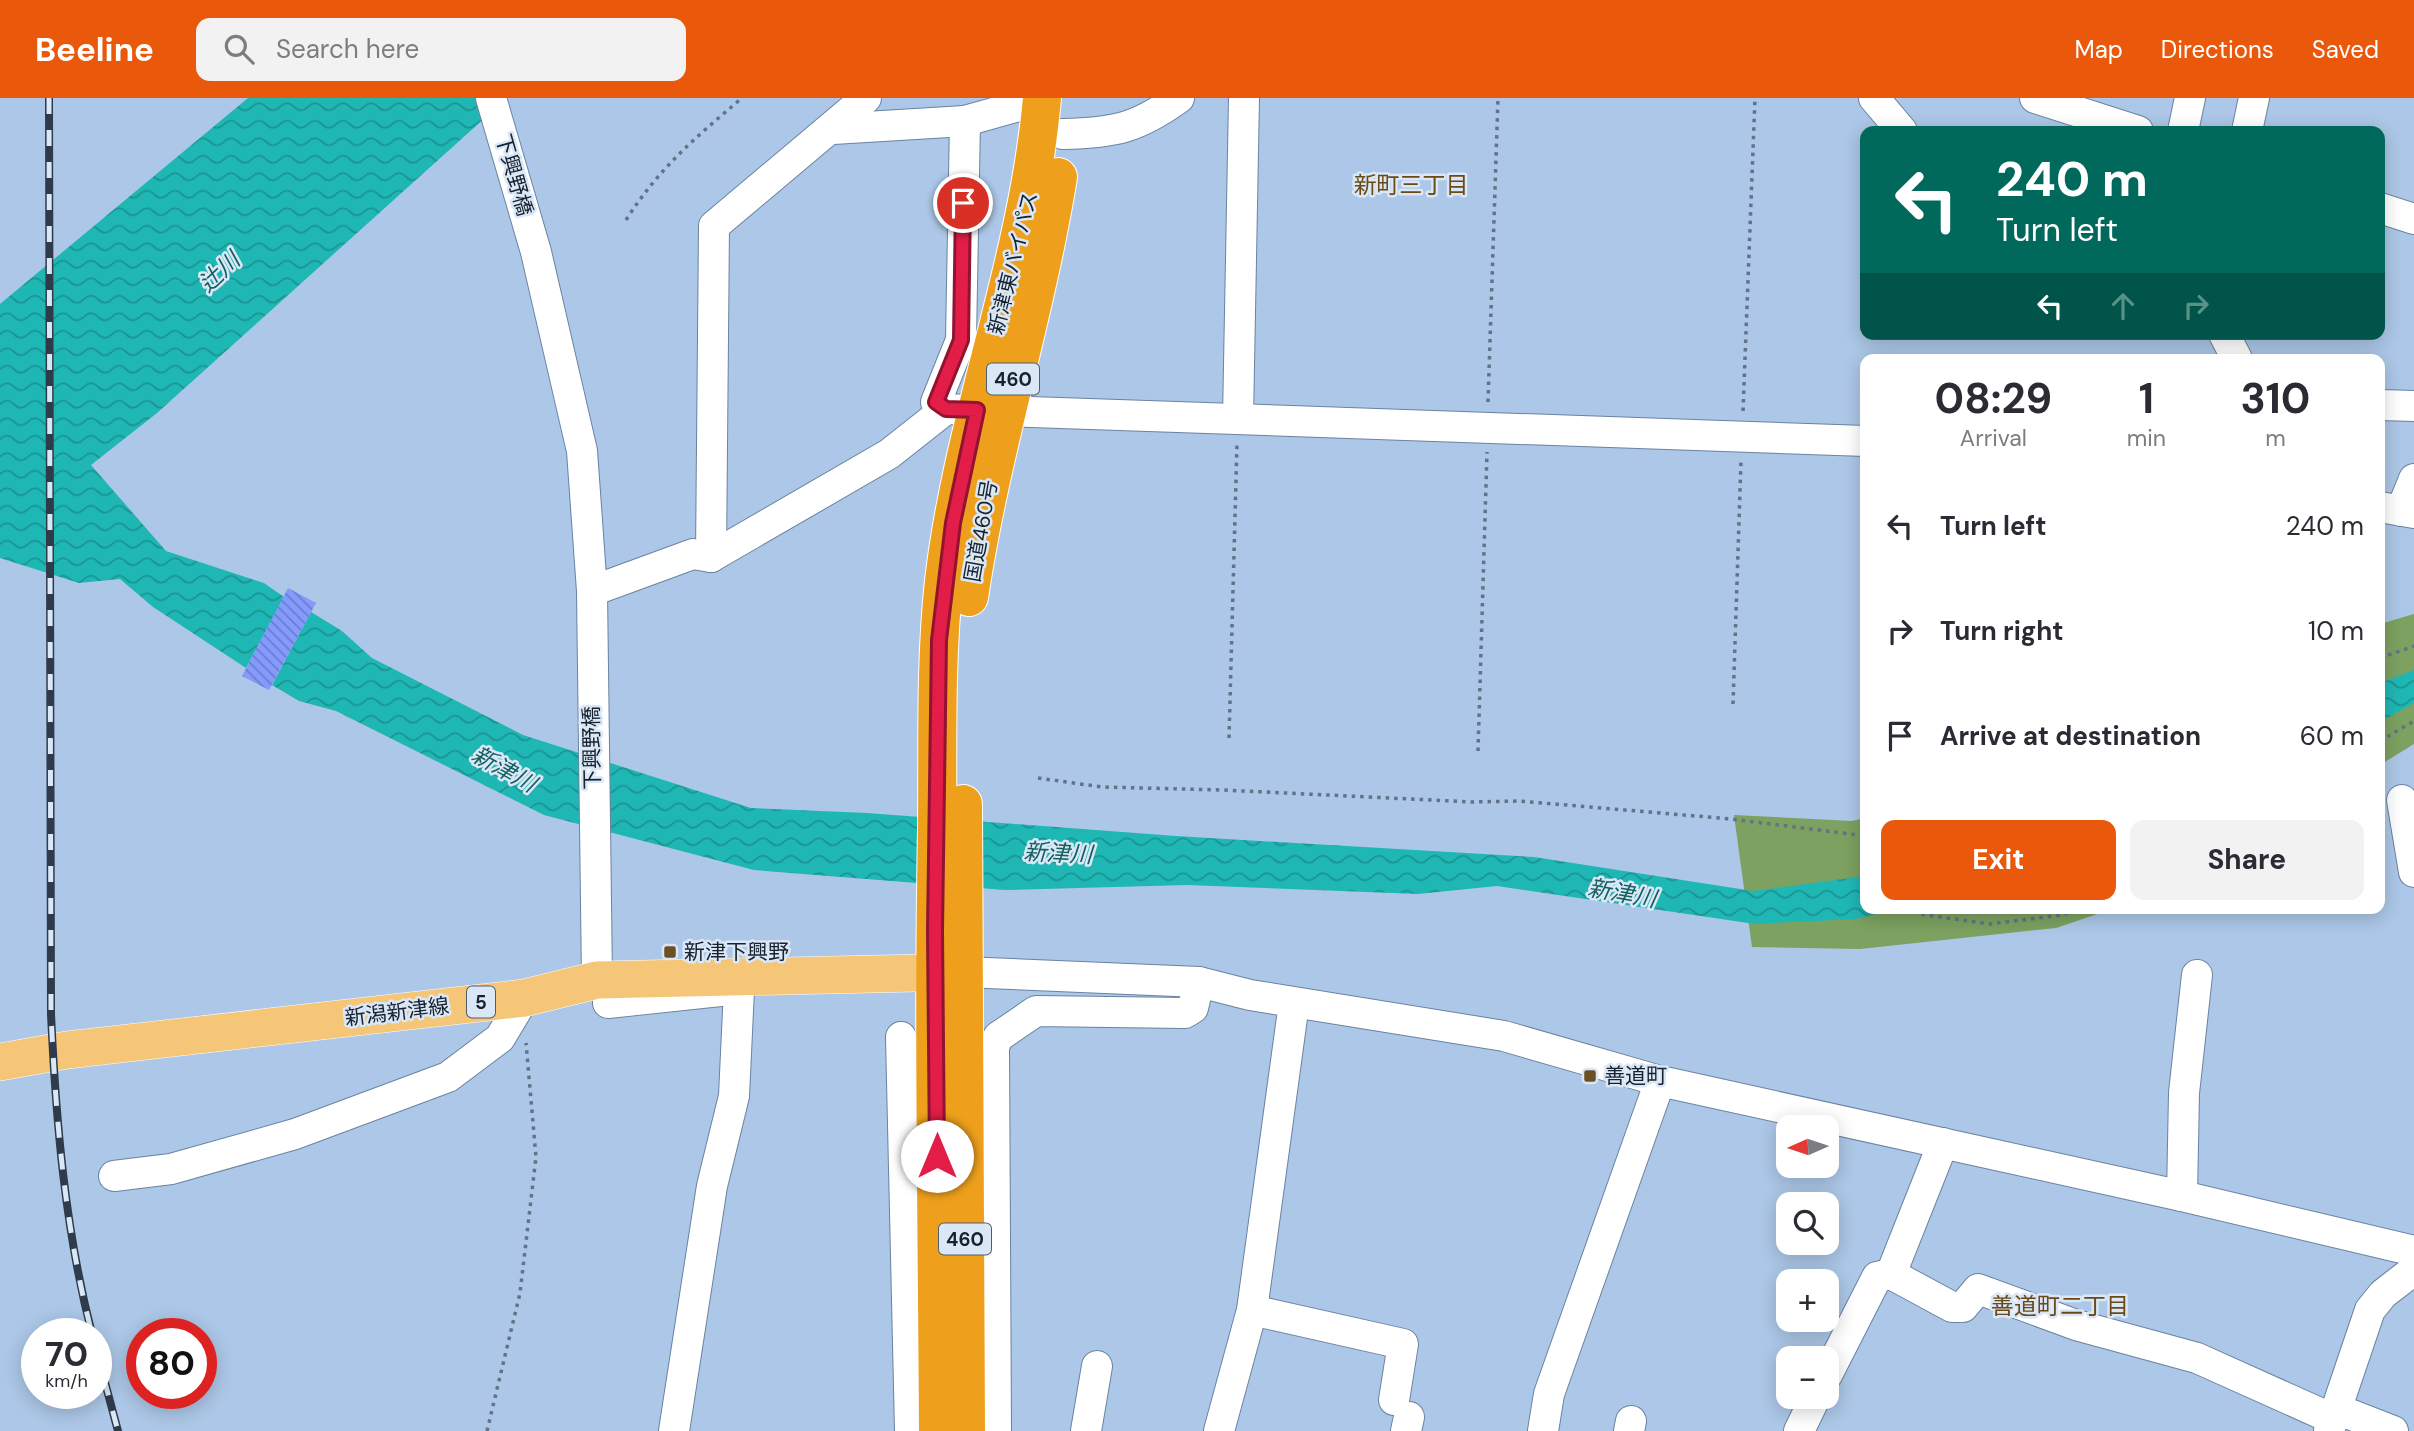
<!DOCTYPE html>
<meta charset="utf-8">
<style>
:root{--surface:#fff;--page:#f2f2f3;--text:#2b2b33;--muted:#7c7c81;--accent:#ea580c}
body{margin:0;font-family:"DM Sans","Noto Sans JP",sans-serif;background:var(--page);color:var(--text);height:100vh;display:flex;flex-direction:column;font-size:26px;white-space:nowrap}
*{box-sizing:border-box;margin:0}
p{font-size:23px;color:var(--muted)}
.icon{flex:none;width:38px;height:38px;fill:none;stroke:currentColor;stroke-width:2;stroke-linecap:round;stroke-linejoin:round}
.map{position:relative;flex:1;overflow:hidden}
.side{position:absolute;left:1860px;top:256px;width:525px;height:560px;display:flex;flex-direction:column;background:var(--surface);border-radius:14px;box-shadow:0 4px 18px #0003}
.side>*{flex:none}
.guide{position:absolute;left:1860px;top:28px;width:525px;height:214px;border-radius:14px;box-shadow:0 4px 18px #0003;background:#00695c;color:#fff;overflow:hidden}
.needle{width:46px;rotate:267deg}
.fabs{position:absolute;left:1776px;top:1017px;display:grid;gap:14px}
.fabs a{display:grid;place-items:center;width:63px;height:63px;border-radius:14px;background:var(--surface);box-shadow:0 4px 18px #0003;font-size:35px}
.speed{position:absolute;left:21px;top:1220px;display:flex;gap:14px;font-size:35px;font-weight:700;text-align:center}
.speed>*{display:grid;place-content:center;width:91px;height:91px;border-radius:50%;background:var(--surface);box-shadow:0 4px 18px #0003;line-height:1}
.speed small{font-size:18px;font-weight:400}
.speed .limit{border:10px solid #d22;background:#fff;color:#111}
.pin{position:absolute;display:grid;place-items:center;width:60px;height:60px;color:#fff;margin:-30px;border:4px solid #fff;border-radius:50%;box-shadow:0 2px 7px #0007}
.me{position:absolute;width:77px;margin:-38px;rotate:0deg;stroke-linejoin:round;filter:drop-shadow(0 0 5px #0008)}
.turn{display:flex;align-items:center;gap:24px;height:147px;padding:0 21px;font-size:32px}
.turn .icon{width:91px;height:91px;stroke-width:2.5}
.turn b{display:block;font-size:49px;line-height:60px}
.lanes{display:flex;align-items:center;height:66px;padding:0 21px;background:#0003;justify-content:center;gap:35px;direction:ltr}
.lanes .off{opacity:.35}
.eta{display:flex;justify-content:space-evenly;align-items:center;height:119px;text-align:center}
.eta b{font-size:42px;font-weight:700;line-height:49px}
.action{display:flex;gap:14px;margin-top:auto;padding:14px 21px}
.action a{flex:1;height:80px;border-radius:14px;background:var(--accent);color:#fff;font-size:28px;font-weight:700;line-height:80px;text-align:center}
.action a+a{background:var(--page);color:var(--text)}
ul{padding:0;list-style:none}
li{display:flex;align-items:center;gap:21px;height:105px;padding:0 21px}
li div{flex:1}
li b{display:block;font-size:26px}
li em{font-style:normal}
header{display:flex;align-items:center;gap:42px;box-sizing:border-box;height:98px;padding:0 35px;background:var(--accent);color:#fff}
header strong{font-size:33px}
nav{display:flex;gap:38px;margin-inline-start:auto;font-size:24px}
.search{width:490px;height:63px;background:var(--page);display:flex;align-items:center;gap:18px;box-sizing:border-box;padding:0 24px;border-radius:14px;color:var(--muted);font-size:26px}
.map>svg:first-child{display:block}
.grass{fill:#7ca160}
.water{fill:url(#water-waves)}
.building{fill:url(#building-back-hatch)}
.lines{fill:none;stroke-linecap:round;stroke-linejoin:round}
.minor-casing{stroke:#6a83a1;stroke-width:32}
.major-casing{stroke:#fff;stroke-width:38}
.highway-casing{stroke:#fff;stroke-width:40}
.path{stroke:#607388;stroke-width:3.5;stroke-dasharray:3.5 5;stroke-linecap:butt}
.minor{stroke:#fff;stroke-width:30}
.major{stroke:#f5c677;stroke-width:37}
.highway{stroke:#eea01d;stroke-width:38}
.rail-casing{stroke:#2f3b4b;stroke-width:8}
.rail{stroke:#d9e7f7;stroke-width:5;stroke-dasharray:16;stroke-linecap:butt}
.route-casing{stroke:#92132f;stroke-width:18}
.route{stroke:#e11d48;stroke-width:12}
.poi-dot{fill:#6e4f24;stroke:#d9e7f7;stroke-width:2.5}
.labels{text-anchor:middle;stroke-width:5;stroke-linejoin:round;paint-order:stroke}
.shield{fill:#d9e7f7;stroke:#525d6a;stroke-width:2}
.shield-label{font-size:19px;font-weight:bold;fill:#18222e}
.street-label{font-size:21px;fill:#18222e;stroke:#d9e7f7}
.poi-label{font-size:21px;fill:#18222e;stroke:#d9e7f7;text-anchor:start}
.neighbourhood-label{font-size:23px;fill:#6b4916;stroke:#d9e7f7}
.water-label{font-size:23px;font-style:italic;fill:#13605e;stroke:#d9e7f7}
</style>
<header>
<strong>Beeline</strong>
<div class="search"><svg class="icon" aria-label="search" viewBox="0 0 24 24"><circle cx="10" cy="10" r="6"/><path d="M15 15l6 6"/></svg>Search here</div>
<nav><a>Map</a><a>Directions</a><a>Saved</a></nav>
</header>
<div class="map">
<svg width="2414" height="1333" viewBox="0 0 2414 1333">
<defs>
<pattern id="water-waves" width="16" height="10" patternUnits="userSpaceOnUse" patternTransform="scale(1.75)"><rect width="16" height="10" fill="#1fb7b4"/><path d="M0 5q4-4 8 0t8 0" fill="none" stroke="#1a9493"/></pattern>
<pattern id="building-back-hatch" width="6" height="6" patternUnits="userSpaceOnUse" patternTransform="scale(1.75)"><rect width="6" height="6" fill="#849afd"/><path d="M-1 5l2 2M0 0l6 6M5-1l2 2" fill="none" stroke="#6b7dcd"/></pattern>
</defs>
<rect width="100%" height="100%" fill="#acc7e7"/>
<!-- grass -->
<g class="grass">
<path d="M2414,516V646L2380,667V526Z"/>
<path d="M1734,717L1852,723L1865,720L1866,810H2115L2056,830L1860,851L1752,849Z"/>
</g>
<!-- water -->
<g class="water">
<path d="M248,0H507L157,315L91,367L166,453L264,485L284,499L246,570L153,509L120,481L79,485L0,460V206Z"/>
<path d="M311,514L342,533L372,560L523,637L751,710L867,715L1176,738L1534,759L1753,793L1865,778L1866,810H1900L1856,821L1755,826L1497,788L1418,796L1187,787L1005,792L754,772L544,717L336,613L299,603L272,587Z"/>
<path d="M2414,572V605L2380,624V585Z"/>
</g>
<!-- building -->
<path class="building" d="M288,490L316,505L269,592L242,578Z"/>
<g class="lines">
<!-- minor casing -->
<g class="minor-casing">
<g id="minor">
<path d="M491,0L536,154L582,353L592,493L597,882"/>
<path d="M1874,0L1902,33"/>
<path d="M2035,0L2138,33"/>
<path d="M965,23L961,242L936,304L946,311L1866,343"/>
<path d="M833,31L965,23L1015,9"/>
<path d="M2183,33L2190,0"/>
<path d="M2247,33L2254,0"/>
<path d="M1063,36C1115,35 1137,30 1179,0"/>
<path d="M2380,110L2414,121"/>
<path d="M2224,236L2237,261"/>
<path d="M2380,307L2414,308"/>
<path d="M1238,321L1244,0"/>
<path d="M2380,409L2414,415"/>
<path d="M2401,413L2414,381"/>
<path d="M711,459L714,128L866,0"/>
<path d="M592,493L693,456L711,459L889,356L946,311"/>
<path d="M2402,702L2414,774"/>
<path d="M963,874L1199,884L1250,897L1504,938L1660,983L2182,1098L2414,1153"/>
<path d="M608,882V905L739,891L734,998L712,1088L674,1333"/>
<path d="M901,939L910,1333"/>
<path d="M114,1078L171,1071L295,1036L448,979L500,940L524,900"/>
<path d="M2182,1098L2184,995L2197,877"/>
<path d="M1891,1176L1952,1209H1963L1978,1191L2076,1227L2197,1260L2333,1321"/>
<path d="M1252,1212L1403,1246L1394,1302"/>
<path d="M1827,1277L1877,1179L1891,1176L1943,1045"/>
<path d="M2339,1312L2393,1333"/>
<path d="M996,1333L994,949L998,939L1036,913L1185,915L1193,910L1199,884"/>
<path d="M1086,1333L1097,1268"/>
<path d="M1219,1333L1252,1212L1294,905"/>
<path d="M1406,1333L1409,1319"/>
<path d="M1543,1333L1549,1296L1660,983"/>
<path d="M1629,1333L1631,1323"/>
<path d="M1799,1333L1816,1298"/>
<path d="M2329,1333L2370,1212L2383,1196L2414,1172"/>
</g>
</g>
<!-- major casing -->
<g class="major-casing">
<path id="major" d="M0,964L67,952L524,900L597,882L963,874"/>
</g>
<!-- highway casing -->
<g class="highway-casing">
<g id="highway">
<path d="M969,499C990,357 1035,220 1058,79"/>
<path d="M963,706L966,1333"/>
<path d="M938,1333C937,1133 933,932 937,732C938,649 935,565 944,483C963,319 1028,164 1042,0"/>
</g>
</g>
<!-- path -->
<g class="path">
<path d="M626,122C659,70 696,39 742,0"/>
<path d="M1488,304L1498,0"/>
<path d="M1743,313L1755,0"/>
<path d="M2380,560L2414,548"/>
<path d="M1733,606L1741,363"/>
<path d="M1229,640L1237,345"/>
<path d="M2380,643L2414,623"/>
<path d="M1478,653L1487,354"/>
<path d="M1038,680L1102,689L1223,692L1473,704L1519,703L1731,721L1866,738"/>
<path d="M1918,810L1919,816L1990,826L2062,817L2081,810"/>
<path d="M487,1333L520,1195L536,1059L526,945"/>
</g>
<!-- minor -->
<use href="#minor" class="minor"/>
<!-- major -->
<use href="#major" class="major"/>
<!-- highway -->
<use href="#highway" class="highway"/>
<!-- rail casing -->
<g class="rail-casing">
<g id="rail">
<path d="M49,0L51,916C56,1024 65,1131 92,1236"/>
<path d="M96,1251L118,1333"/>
</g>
</g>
<!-- rail -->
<use href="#rail" class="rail"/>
</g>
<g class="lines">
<!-- route casing -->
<g class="route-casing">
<path id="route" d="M937,1058L935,833L939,542L953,425L977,312L946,311L936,304L961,242L963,105"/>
</g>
<!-- route -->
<use href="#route" class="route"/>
</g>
<!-- markers -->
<g class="poi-dot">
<rect x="663" y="847" width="14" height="14" rx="3.5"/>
<rect x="1583" y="971" width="14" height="14" rx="3.5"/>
</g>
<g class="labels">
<!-- shield labels -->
<g class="shield">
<rect x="987" y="265.5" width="52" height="31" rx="5"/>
<rect x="467" y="888.5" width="28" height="31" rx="5"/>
<rect x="939" y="1125.5" width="52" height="31" rx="5"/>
</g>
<g class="shield-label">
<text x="1013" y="288">460</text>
<text x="481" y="911">5</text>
<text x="965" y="1148">460</text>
</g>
<!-- street labels -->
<g class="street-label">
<text transform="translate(514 77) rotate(74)" y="7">下興野橋</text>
<text transform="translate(1013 165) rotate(-76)" y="7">新津東バイパス</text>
<text transform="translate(981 433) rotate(-80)" y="7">国道460号</text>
<text transform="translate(592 650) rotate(-91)" y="7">下興野橋</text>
<text transform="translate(397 914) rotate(-7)" y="7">新潟新津線</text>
</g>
<!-- poi labels -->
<g class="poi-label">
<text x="684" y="861">新津下興野</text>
<text x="1604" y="985">善道町</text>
</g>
<!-- neighbourhood labels -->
<g class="neighbourhood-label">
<text x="1411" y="95">新町三丁目</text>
<text x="2060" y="1216">善道町二丁目</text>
</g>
<!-- water labels -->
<g class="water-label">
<text transform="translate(219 174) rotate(-43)" y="8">辻川</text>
<text transform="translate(504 671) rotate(29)" y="8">新津川</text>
<text transform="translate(1058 755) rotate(3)" y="8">新津川</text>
<text transform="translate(1622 795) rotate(10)" y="8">新津川</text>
</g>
</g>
</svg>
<div class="fabs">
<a><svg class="needle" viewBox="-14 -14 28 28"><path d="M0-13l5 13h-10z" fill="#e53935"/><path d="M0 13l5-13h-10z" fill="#7c7c81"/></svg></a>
<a><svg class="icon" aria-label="search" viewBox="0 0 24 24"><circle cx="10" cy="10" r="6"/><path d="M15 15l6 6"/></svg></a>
<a>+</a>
<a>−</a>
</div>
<div class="speed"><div>70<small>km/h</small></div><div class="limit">80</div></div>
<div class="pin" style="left:963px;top:105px;background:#d93025"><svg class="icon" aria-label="arrive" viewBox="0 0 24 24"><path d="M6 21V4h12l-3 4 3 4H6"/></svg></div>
<svg class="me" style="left:937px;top:1058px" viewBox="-20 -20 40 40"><circle r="19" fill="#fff"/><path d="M0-13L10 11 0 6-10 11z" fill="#e11d48"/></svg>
<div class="guide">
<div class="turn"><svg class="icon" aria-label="left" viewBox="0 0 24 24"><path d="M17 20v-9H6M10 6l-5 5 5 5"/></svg><div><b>240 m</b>Turn left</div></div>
<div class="lanes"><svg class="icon" aria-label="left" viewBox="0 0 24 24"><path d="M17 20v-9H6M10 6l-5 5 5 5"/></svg><svg class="icon off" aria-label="ahead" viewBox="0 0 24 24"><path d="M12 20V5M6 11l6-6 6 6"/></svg><svg class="icon off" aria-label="right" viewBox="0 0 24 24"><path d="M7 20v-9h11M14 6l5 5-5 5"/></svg></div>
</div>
<section class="side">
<div class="eta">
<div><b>08:29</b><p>Arrival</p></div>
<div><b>1</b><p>min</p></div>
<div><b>310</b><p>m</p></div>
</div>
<ul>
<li><svg class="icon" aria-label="left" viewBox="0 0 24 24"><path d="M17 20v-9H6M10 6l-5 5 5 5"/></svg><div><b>Turn left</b></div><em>240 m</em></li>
<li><svg class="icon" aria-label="right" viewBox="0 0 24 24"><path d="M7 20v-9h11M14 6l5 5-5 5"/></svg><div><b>Turn right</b></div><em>10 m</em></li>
<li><svg class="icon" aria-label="arrive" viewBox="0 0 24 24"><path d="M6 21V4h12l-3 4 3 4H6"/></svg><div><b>Arrive at destination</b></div><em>60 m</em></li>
</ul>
<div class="action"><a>Exit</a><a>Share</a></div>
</section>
</div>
